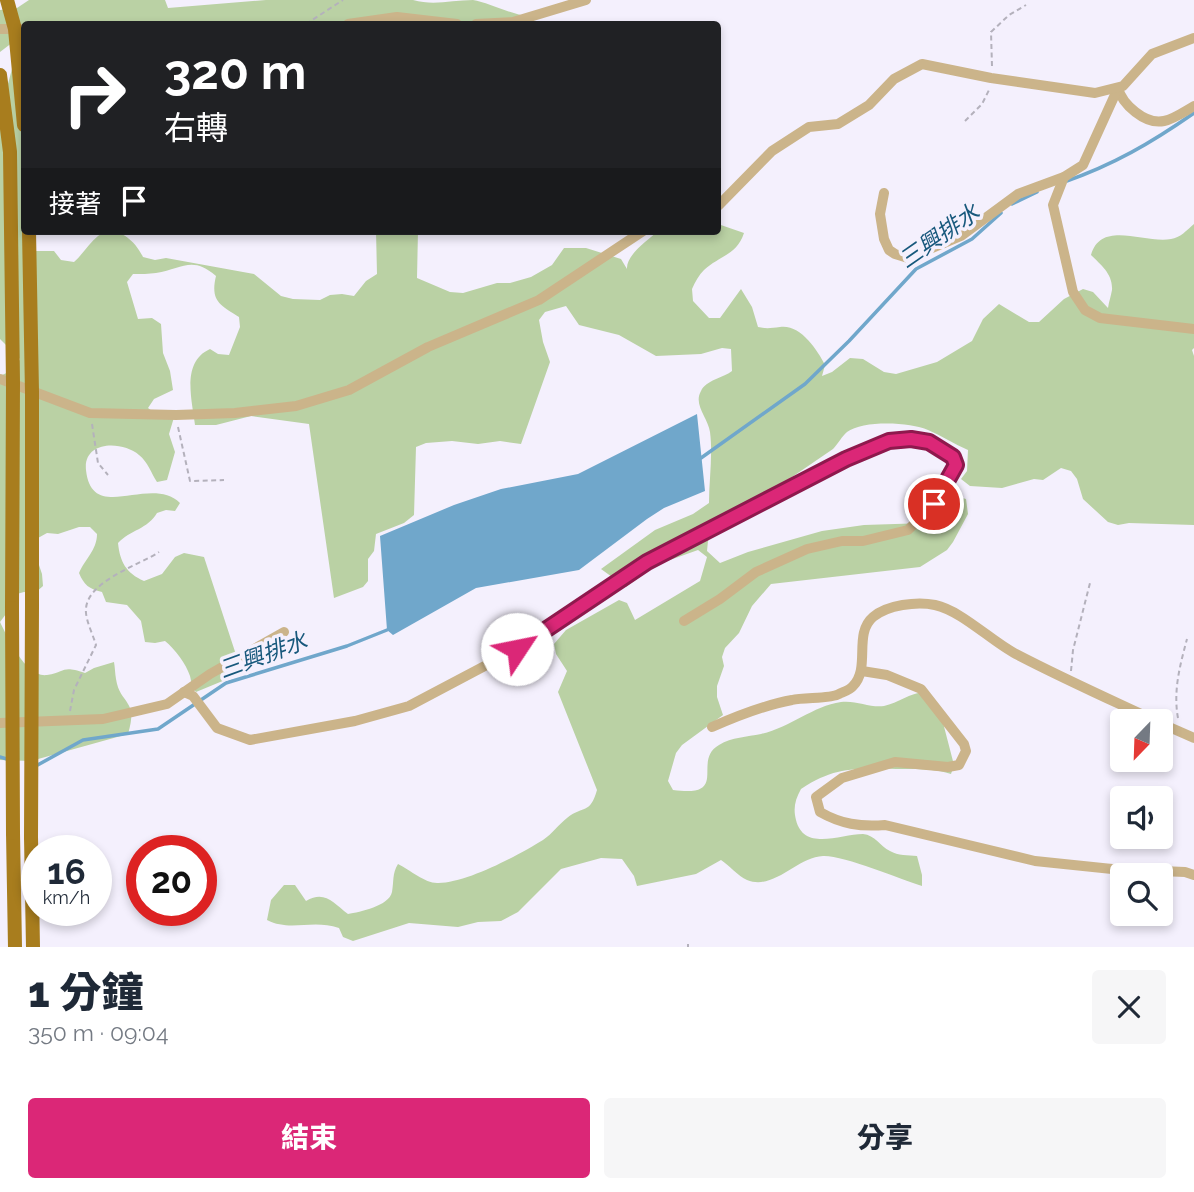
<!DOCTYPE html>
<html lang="zh-TW">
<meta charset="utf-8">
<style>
:root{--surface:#fff;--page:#f6f6f7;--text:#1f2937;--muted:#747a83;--accent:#db2777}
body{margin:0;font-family:Raleway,"Noto Sans TC",sans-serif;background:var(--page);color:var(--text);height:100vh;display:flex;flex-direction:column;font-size:26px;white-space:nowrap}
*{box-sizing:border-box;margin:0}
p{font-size:23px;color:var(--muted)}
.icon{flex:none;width:38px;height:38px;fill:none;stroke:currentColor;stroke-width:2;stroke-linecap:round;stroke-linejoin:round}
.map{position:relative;height:947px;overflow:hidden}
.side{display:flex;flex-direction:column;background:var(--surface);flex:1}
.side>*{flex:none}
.banner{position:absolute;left:21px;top:21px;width:700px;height:214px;border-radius:7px;box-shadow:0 4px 10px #0003;background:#202124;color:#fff;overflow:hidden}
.needle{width:46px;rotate:203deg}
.fabs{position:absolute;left:1110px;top:709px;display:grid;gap:14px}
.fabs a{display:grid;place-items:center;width:63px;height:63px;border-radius:7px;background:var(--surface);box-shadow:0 4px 10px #0003;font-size:35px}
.speed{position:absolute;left:21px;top:835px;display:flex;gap:14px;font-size:35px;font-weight:700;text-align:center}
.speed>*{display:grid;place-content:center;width:91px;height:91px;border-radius:50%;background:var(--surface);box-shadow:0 4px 10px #0003;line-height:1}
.speed small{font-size:18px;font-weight:400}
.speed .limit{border:10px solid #d22;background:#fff;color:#111}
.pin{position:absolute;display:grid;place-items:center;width:60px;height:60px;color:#fff;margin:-30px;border:4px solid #fff;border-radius:50%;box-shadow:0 2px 7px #0007}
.me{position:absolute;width:77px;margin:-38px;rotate:56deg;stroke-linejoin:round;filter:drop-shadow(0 0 5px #0008)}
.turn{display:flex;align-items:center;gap:24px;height:147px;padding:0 28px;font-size:32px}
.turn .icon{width:91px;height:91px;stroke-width:2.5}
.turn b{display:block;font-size:49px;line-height:60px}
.then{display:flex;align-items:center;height:66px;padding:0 28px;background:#0003;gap:14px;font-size:26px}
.round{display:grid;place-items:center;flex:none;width:74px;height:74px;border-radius:7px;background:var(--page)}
.overview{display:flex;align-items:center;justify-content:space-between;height:119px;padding:0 28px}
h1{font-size:42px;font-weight:800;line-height:52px}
.action{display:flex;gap:14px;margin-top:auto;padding:14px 28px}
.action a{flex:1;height:80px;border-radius:7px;background:var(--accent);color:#fff;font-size:28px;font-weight:800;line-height:80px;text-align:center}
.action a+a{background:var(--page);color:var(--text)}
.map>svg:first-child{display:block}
.green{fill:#bad1a4}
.water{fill:#70a7cb}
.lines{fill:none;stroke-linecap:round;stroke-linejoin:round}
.stream{stroke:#70a7cb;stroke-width:3.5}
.path{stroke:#b4b1bc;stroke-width:2;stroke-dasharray:5 3.5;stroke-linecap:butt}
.minor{stroke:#cbb48a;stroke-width:10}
.major{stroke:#a87d1e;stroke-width:14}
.major-bridge{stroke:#a87d1e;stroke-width:14}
.route-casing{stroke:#8e194d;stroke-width:18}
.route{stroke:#db2777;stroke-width:12}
.labels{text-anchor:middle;stroke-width:7;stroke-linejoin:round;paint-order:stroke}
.water-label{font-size:23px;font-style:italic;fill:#17587c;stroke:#f4f0fd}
</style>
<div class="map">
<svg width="1194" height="947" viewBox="0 0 1194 947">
<rect width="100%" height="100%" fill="#f4f0fd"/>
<!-- green -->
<g class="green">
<path d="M29,0H165L168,8L266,0H413C434,6 452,0 473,0C486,2 506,12 521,15L522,24H347L343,21C329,25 312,28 297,22L294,24H24V231L31,251H54L61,260L74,262C83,254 89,243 98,236C116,223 135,240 143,257L155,260L166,258L254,274L281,296L293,299L320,300L330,295L342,294L354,296L366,281L377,274L376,231H418L417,278L450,292L463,293L497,283H510L531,277L552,265L564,248H586L621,259L627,269C626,255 647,241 658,231H718V224L744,233C737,255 719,256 704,270C699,275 695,282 692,289L693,301L709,318H720L741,289L752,307L758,327C767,329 771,328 780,327C800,324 817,349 825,365L822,376L832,372L850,358L863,359L884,372L896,374L937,362L972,341L983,319L999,304L1029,322H1039L1064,299L1083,289L1093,292L1108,308C1109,301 1111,296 1112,290C1113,274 1101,265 1091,255C1101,219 1145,244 1171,239C1180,238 1187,230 1194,224V348L1192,350L1194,356V525L1129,523L1118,525L1108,522L1083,499L1077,479L1071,471L1061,468L1043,480L1034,479L1002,488L970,486L961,479L967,471L968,450C954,444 942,436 928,430C910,422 863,420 847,432C842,436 838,444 833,449L713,531L708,541L707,551L720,563L748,552L822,531L864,525L926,523L948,501L956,496L966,499L968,514L953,542L947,550L920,567L771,584L752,606L739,633L725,648L722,657L724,666L717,686V697L723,715L682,745L676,753L668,781L673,790C731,798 691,761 719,745C732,737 747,737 761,734C789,728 813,706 841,702C856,700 870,708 884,706C898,703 910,693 924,692L941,715L954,765L951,774C932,768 915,769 896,769C856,769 836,766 801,789C795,800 793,808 796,820C804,852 841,834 863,834C875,835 880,846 890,851C898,856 908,855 917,856L922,875V886C900,879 843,855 823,856C797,857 774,891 747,880C738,876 729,865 721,860L696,874L637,886L634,876L622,859L601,858L561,869L518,912L501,921L478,922L458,927L409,923L353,941L343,937L339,928C312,919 290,932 267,920L271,900L284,885H295L306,901C325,890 333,903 348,914C360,912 389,906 392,892C394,881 392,874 398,864C410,870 425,883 437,883C465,884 519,855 543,840C552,834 559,824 567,818C583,805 590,815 597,790L558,692L567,671L556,654L554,644L566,630L619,600L627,603L635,620L700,581L707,557L698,550L656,565L626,587L601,569L655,530L693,514L709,503C709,480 713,455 710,432C708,418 693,405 701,391C706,380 723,378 732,371L731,349L722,348L701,354L656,356L619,335L579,325L566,306L545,312L539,320L543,342L550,362L521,444L500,441L478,444L452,441L426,443L416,447L414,515L404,523L376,534L374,551L368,559V581L363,587L334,598L309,424L251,416L216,425H195C192,400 181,362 210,349L218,354L229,355L240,327L239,317C220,305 210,301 216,276C192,255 182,269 156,273C149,274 141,274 133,274L127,282L138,319L152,318L161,324L163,353L170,371L173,390L154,399L148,408L156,414H175L169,434L175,452L167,480L157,482C151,473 148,462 139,455C123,441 83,440 86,470C92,525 150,474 180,503L175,511L166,510L157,513C148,529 130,530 118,543C120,562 126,573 144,581L162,574L175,557L184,553L204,557L242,673L196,692C190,685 192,683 190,676C186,664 175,649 165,641L155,643L145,642L141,621L127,605L106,602L102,592C89,589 84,585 79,573C85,559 97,550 97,534L90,527H79L58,534L47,533L38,538L33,547L42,574L43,586L35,593L24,592L13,595L6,614L0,622V376L15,369L20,359L0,339V113L21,36L0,52V10L17,8Z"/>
<path d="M0,622C8,638 26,678 47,675C67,672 61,665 85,673L94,668L114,662C115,668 115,673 116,679C120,705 139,699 128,734L31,761L0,760Z"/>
</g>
<!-- water -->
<path class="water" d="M697,414L705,491L664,508L647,519L579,570L476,588L393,635L387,630L380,536L454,505L501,489L578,474Z"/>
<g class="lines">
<!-- stream -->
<g class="stream">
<path d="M1064,182C1113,165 1151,143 1194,113"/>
<path d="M1012,204L1037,192"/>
<path d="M701,458L805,384L849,341L916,269L972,239L1001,213"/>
<path d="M0,757L10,760"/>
<path d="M34,767L83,740L158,729L226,683L347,646L387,630"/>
</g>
<!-- path -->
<g class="path">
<path d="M306,24L343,0"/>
<path d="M992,66L991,32L1009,15L1026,5"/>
<path d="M965,121L982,104L990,88"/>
<path d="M92,424L98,463L108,475"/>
<path d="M178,427L190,481L224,480"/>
<path d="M1071,671L1073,650L1090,583"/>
<path d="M70,711L74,690L96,645C93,635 87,623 86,613C83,582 138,566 159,552"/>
<path d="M1178,718C1173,691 1180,665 1187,639"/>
<path d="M688,944V947"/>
</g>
<!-- minor -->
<g class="minor">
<path d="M348,24L397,17L457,24"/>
<path d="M476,24L513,22L586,0"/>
<path d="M0,29H24"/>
<path d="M1118,88C1122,104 1145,125 1164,121C1174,119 1185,111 1194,106"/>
<path d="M1064,177L1053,205L1073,292L1085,310L1100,318L1194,329"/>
<path d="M884,193L880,214L884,239L889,250L895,254L908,258L961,236L1018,194L1064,177L1083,165L1118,88"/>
<path d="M718,206L772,151L809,127L838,124L869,105L894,79L922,64L991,78L1095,93L1123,86L1152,54L1194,38"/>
<path d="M0,379L90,413L176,415L235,413L296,406L349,390L428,347L539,300L643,231"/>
<path d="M862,671L887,675L921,689L964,744L966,751L959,765L948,767L895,762L842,778L816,797L820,812C841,824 860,827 885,825L1035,861L1112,869L1185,872L1194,875"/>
<path d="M184,692L193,696L217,728L250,740L355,721L409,706L517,649L647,562L846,459L889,441L911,439L929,442L945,450L953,457L956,465L934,504L908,530L863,541H842L807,549L756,572L720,599L684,621"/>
<path d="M0,723L103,719L167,704L210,674L284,632"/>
<path d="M1160,723L1194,738"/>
<path d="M712,727C737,716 764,705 792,700C804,697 831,699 839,694C843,692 850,690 853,686C871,668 853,634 873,617C887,605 917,601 935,605C962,611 991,641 1016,654C1062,678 1109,699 1156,721"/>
</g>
<!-- major -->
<g class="major">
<path d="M7,0L15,29L24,125"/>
<path d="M0,75L10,152L13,383L12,608"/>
<path d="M29,231L32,392V606"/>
<path d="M13,833L15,947"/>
<path d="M31,837L33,947"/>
</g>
<!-- major-bridge -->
<g class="major-bridge">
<path d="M12,608L13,833"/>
<path d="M31,837L32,606"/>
</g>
</g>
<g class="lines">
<!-- route casing -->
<g class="route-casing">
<path id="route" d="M517,649L647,562L846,459L889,441L911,439L929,442L953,457L956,465L934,504"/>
</g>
<!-- route -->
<use href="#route" class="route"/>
</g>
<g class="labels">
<!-- water labels -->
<g class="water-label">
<text transform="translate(939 236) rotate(-35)" y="8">三興排水</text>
<text transform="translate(263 655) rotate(-20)" y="8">三興排水</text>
</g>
</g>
</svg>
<div class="fabs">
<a><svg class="needle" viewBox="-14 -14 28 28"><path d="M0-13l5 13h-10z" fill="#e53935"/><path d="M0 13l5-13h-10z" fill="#747a83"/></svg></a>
<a><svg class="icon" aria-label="sound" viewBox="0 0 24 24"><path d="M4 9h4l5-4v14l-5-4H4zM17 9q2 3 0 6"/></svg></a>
<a><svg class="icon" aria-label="search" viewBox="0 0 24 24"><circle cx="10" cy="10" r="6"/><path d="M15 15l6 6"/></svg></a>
</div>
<div class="speed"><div>16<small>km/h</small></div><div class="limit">20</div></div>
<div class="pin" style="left:934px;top:504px;background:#d93025"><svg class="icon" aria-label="arrive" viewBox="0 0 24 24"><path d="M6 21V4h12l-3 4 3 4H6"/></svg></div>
<svg class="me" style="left:517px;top:649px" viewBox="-20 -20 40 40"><circle r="19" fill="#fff"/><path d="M0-13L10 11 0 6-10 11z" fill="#db2777"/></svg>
<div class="banner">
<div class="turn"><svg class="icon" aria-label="right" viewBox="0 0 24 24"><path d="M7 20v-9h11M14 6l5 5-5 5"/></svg><div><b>320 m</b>右轉</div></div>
<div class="then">接著<svg class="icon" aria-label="arrive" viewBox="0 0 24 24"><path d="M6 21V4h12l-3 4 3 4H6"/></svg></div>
</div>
</div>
<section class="side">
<div class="overview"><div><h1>1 分鐘</h1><p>350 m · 09:04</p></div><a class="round"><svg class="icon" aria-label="close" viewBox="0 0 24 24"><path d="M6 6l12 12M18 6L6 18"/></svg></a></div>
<div class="action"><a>結束</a><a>分享</a></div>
</section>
